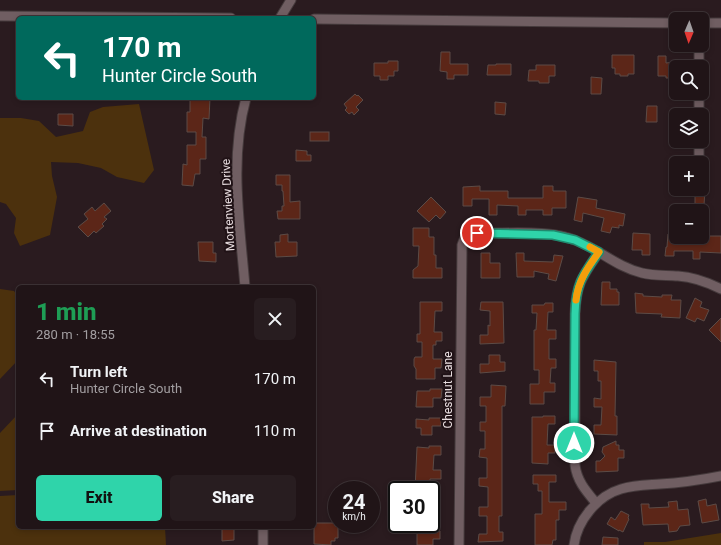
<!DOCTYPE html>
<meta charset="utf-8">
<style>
:root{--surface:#201417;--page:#281d20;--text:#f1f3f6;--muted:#a29ea1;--line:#3d3336;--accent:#2fd4aa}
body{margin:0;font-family:Roboto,sans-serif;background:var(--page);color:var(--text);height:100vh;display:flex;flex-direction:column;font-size:15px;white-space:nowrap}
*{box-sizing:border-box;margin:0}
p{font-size:13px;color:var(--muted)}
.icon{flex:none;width:22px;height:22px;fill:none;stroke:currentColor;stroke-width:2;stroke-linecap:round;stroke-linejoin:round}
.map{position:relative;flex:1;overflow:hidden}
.details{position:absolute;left:16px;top:285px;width:300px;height:244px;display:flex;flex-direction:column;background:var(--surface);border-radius:6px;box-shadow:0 2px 6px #0003,0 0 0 1px var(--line)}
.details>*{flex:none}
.guide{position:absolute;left:16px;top:16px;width:300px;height:84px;border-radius:6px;box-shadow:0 2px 6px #0003,0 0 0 1px var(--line);background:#00695c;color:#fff;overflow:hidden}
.needle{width:26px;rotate:182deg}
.fabs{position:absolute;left:669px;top:12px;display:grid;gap:8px}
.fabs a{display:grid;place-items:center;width:40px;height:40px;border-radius:6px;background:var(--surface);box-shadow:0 2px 6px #0003,0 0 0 1px var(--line);font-size:20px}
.speed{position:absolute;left:328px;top:481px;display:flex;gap:8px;font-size:20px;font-weight:700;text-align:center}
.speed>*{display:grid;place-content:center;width:52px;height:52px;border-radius:50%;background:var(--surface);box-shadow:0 2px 6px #0003,0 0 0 1px var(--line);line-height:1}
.speed small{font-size:10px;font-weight:400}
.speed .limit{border:2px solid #111;border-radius:6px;background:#fff;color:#111}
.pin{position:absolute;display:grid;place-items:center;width:34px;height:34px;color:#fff;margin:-17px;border:2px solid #fff;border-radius:50%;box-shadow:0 1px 4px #0007}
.me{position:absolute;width:44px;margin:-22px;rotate:0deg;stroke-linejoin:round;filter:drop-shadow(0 0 3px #0008)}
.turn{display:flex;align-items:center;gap:14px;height:84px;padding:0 20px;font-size:18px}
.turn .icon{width:52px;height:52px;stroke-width:2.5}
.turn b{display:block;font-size:28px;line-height:34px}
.round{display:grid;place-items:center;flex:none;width:42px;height:42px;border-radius:6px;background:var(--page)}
.headline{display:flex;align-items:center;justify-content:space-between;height:68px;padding:0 20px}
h1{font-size:24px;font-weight:800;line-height:30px;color:#1e9e55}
.action{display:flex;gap:8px;margin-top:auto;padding:8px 20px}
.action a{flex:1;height:46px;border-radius:6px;background:var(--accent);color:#111;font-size:16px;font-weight:800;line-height:46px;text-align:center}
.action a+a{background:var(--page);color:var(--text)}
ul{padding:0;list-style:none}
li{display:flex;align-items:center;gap:12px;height:52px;padding:0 20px}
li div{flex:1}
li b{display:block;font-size:15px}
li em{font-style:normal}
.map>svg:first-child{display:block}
.green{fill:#4c310d}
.building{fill:#5c2618;stroke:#5c4b46}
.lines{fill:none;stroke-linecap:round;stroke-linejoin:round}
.minor-casing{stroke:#453a3c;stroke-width:11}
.minor{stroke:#705e62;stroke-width:9}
.route-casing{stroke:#1f8a6e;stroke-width:10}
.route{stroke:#2fd4aa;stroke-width:7}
.slow{stroke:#f59e0b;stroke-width:7}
.labels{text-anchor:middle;stroke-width:4;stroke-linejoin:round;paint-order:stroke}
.street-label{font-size:12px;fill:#e8dddf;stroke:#201216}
</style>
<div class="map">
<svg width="721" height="545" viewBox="0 0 721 545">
<rect width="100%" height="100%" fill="#2a1b1f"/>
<!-- green -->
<g class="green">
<path d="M139,104L154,170L144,183L117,177L101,168L78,163L51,162L52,176L57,197L50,235L20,246L14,233L16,218L6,204L0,202V118H21L39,121L56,137L83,131L90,112L103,107Z"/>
<path d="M0,289L14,291L18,297V360L0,379Z"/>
<path d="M18,414V490L0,491V433Z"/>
<path d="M18,495V527H165L166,545H0V496Z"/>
<path d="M721,533V545H644V542H665Z"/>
</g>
<!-- building -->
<g class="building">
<path d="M441,52H450V64H468V75H454V79H447V72L440,71Z"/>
<path d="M612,55H634V74H628V76H620V74H615V68H612Z"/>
<path d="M658,56H666V63L676,62V76H673V78H666V76H658Z"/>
<path d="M388,61H398V71H394V76H388V80H380V76H374V63H388Z"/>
<path d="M496,64H511V75H487L488,65H496Z"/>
<path d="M536,65H555V76H549V83H539V81H528L529,70H536Z"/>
<path d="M591,77L602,78L601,94H591Z"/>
<path d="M355,94L357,96L358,95L363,100L356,107L359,110L354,115L352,112L349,114L345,110L347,108L344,104Z"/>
<path d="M190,98H210L209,119L203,118L202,137H206V159H200V174H195L193,186L182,185L183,164L187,165V145H196V132H187V112H190Z"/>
<path d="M495,102L506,103L505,115L495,114Z"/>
<path d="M647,106H657V122H646Z"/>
<path d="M58,114H73V126L58,125Z"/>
<rect x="310" y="132" width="19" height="9"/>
<path d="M296,150L307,151V155H311V161H296Z"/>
<path d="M276,175H290V202L300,201V219H278L277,211H282V206H284L283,191H282V185H276Z"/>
<path d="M480,186V191H508V198H543V186H553V191H566V208H552V215H543V210H526V215H518V206L497,205V215H489V199H472V206H463V187Z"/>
<path d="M695,190L705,191L704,205H695Z"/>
<path d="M431,197L446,212L440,219L436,215L429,222L417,211Z"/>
<path d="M578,197L597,200L596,208L625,214L623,226L619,225V228L612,227L610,233L601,231L604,218L583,213L582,222L574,220Z"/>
<path d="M104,203L111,211L104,217L107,219L102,224L104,226L96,233L94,231L88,237L78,227L88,219L84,214L92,207L95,211Z"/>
<path d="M413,228H429V237H434V255H436V268H442V278H413V270L418,266L419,246H413Z"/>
<path d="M633,233L650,234V255H642V250H632Z"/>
<path d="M288,234V242H297V256L276,257L275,242H280V235Z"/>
<path d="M668,234L676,235L675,240H693V237H702V236H721V253L700,252V259H693V251H674V256H665L666,247H667Z"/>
<path d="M198,242H213V253H216V262L199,261Z"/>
<path d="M481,253H490V263H500V278H481Z"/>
<path d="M516,253H524V261L553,262L554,255L563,256L556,281L548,279L549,274L534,271V277H517Z"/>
<path d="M602,282H610V289H617V292H619V305H601Z"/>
<path d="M635,293L643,294V296L662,297V295H672L671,300H681L680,318L661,317L662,314L636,313Z"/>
<path d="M695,298L702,302L700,307L709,310L704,321L697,318L695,322L686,318Z"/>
<path d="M420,302H442V311H435L434,332H442V341H436V345H433V359H442L441,368H435V379H416V369L414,366V359L415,357H422V342H417V334H420Z"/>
<path d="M481,302H503L504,343L480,344V335H488V325L490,326V311L480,310Z"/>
<path d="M545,303H553V312H548L547,330H556V339H549V359H556V368H551L550,383H555V392H544V404H530V384H539V370H534V330H536L537,313H532V305H544Z"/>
<path d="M721,318V342L709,330Z"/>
<path d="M489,355H500V362H505V371L480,373V364H489Z"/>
<path d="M594,360L616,362L615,416H617V435L594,434V425H601L602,407H594V398L601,399V381H598V371H594Z"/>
<path d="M491,385L506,386L505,406H502V516H499V532H503V541L478,542L479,534H487V516H479V507H488V487L479,486V478H487V458L479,457L480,449H485V431H480V422H486V406H480V397H491Z"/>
<path d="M430,389H442L441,398H433V407H416L417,391H430Z"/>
<path d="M543,416H555V424H548L547,445H555V453H548V464L532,463V417H543Z"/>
<path d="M429,418H441V426H432V435H421V428H416V419L429,420Z"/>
<path d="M616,441V445H619V450H624V458H618V471L596,472V461H600L605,456L602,452L603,447Z"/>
<path d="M429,446H441V455H434L433,470H441V479H430V490H415L417,447L429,448Z"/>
<path d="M533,475H556V482H549V502H566V510H559V520H556V540H553L552,545H535V514H542V491H538V484H533Z"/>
<path d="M706,499L707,506L716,504L719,520L702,523L698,501Z"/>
<path d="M677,501L678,510L688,509L690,525L680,526L677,531L669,532L668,524L643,525L641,504H649V508L669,507L668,502Z"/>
<rect x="431" y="503" width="9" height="9"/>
<path d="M621,511L629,515L628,518L629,519L623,532L619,530V531L607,524L611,517L615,520Z"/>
<path d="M314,523H335V526H338V538H335V541H331V545L314,544Z"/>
<path d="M222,527H234V540L222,541Z"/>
<path d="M428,531H440V539H433V545H417V532H428Z"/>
<path d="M603,537L618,538V545H602Z"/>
</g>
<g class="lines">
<!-- minor casing -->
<g class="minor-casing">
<g id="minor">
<path d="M0,16L231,18"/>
<path d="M280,18L291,0"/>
<path d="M314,19L676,23"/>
<path d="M702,23H721"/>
<path d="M699,67V45"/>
<path d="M699,115V93"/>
<path d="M699,163V141"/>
<path d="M245,287C240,224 229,160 246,98"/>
<path d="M596,503C586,491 577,481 575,465V314C576,284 582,277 599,252"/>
<path d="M263,527V545"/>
<path d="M459,545L462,245C465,235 468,234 477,233C507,234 550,229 577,241C600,250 617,267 642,273C654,276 666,275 678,276C693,277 707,282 721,289"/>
<path d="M574,545C577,521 597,496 621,489C634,485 647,485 660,484C681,483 701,480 721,476"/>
</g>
</g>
<!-- minor -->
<use href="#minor" class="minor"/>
</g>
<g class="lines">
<!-- route casing -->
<g class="route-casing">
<path id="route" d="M477,233L553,235L575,240L599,252C582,276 576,284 575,314L574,443"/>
</g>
<!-- route -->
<use href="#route" class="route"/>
<!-- slow -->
<path class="slow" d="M576,300C578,281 588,267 599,252L590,247"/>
</g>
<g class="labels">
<!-- street labels -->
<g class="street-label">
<text transform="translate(228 205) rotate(-93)" y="4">Mortenview Drive</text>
<text transform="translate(448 390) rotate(-90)" y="4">Chestnut Lane</text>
</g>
</g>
</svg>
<div class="fabs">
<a><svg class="needle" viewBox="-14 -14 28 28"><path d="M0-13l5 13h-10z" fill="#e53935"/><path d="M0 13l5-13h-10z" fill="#a29ea1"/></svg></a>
<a><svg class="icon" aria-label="search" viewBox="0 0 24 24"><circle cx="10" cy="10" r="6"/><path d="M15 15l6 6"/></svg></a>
<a><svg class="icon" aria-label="layers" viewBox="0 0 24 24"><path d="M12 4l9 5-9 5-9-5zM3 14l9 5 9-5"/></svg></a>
<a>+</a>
<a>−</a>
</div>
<div class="speed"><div>24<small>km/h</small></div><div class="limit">30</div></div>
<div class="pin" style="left:477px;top:233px;background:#d93025"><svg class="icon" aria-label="arrive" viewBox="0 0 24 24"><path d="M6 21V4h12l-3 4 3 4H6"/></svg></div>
<svg class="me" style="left:574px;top:443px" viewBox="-20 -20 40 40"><circle r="17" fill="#2fd4aa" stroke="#fff" stroke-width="3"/><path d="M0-11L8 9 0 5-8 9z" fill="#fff"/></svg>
<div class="guide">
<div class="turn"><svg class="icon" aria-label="left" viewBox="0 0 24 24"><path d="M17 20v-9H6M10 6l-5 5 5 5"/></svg><div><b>170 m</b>Hunter Circle South</div></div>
</div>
<section class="details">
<div class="headline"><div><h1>1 min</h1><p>280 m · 18:55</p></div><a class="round"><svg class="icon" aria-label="close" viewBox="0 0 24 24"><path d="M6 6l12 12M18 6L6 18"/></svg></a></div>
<ul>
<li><svg class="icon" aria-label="left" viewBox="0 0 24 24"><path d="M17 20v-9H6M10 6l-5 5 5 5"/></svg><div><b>Turn left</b><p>Hunter Circle South</p></div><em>170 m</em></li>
<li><svg class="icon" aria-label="arrive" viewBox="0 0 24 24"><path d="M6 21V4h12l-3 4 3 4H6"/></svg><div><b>Arrive at destination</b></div><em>110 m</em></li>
</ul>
<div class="action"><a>Exit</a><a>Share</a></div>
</section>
</div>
